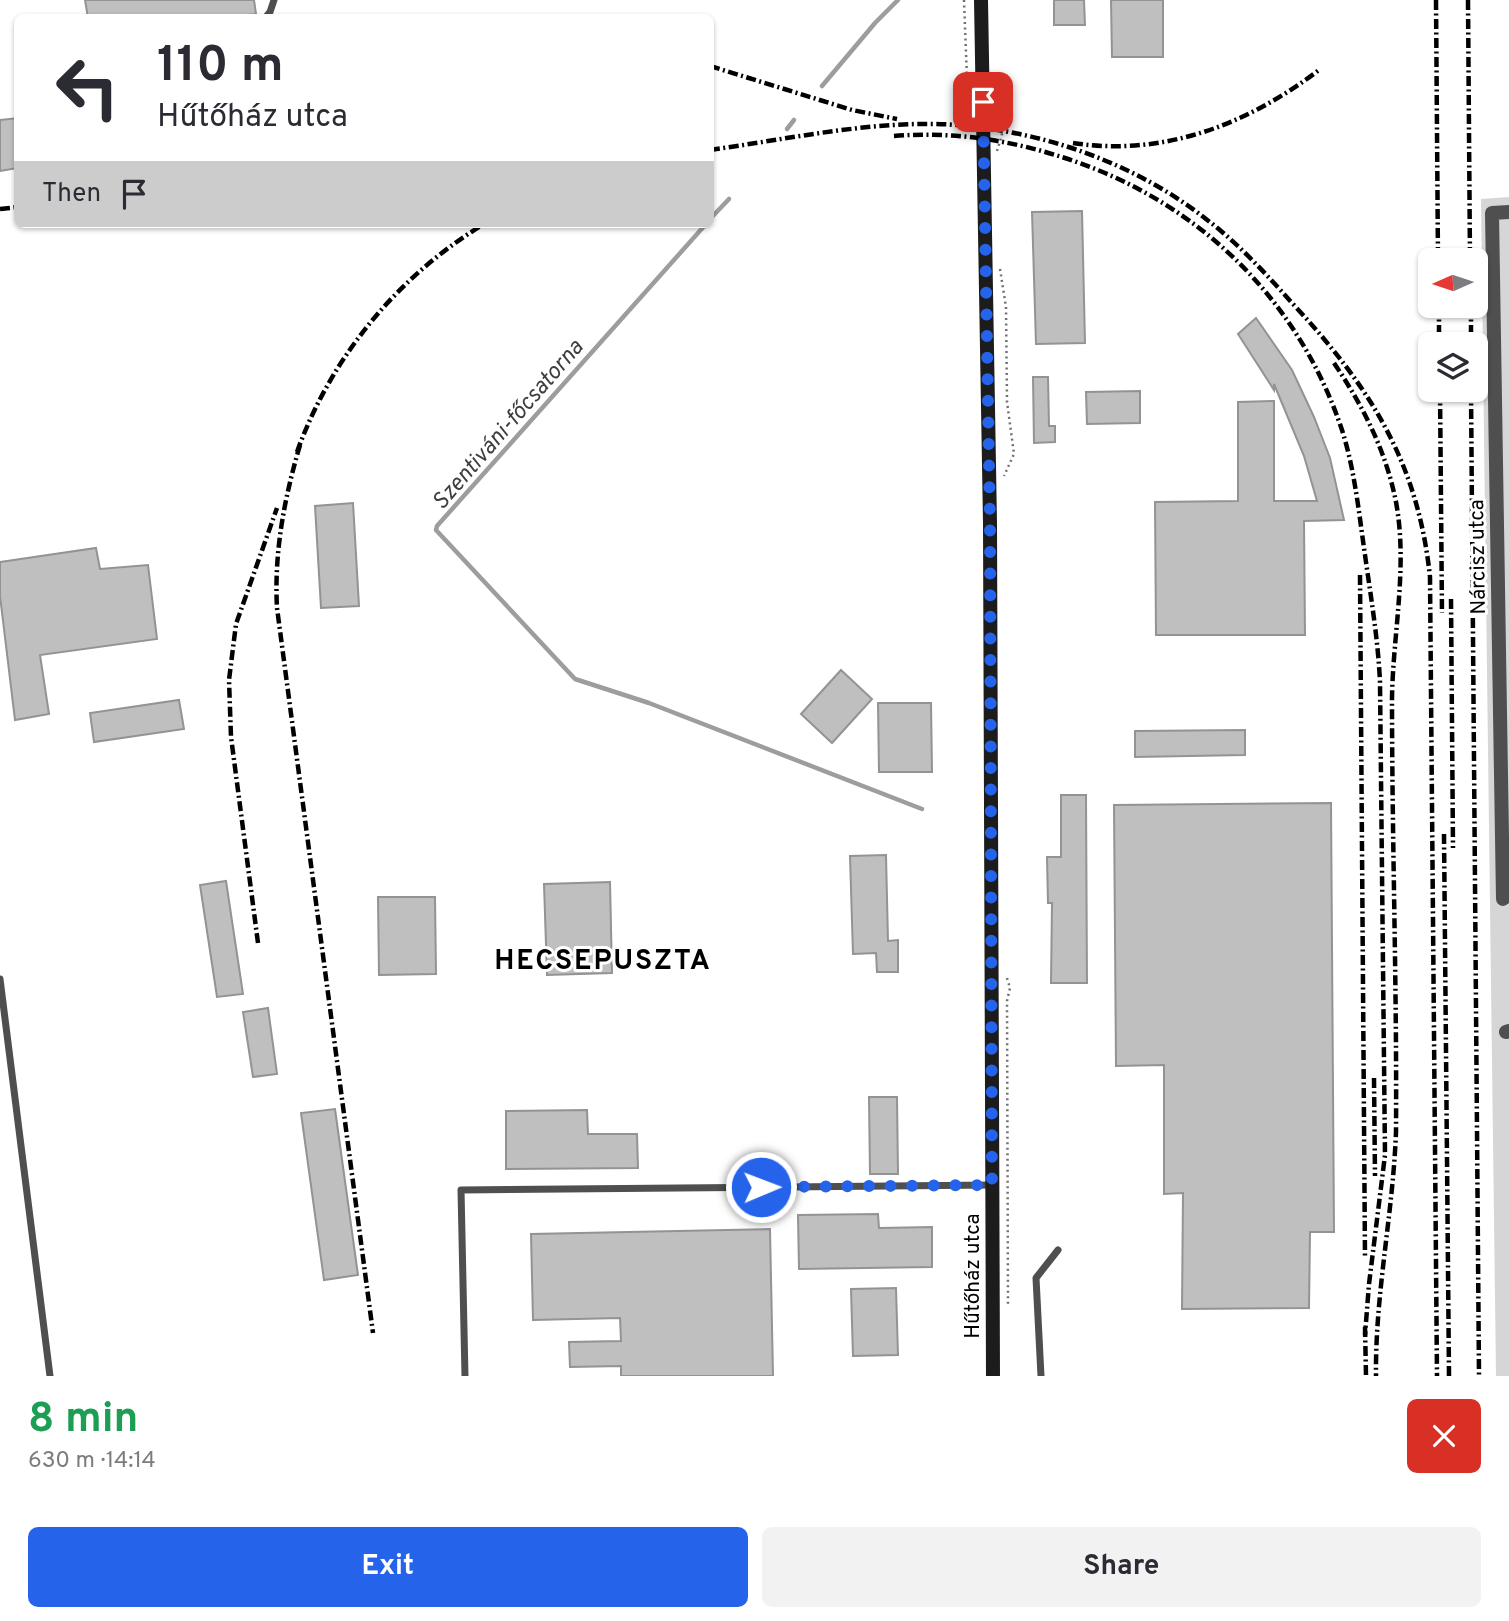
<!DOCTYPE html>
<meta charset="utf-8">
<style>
:root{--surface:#fff;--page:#f2f2f3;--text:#2b2b33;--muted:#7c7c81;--accent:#2563eb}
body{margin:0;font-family:Overpass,sans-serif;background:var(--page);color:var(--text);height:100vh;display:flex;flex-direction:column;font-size:26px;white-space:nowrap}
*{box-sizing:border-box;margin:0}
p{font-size:23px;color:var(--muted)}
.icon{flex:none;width:38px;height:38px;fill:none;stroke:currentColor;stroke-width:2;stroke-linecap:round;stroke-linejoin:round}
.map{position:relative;height:1376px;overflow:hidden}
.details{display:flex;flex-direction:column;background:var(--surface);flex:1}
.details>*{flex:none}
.guide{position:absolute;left:14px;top:14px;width:700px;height:214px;border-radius:10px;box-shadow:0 2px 5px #0004;background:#fff;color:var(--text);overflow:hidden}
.needle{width:46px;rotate:267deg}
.buttons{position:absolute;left:1418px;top:248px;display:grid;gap:14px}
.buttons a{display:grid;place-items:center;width:70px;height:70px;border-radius:10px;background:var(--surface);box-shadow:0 2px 5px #0004;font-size:35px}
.pin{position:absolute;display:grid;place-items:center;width:60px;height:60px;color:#fff;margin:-30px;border-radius:14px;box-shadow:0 4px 10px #0006}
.me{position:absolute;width:77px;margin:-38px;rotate:89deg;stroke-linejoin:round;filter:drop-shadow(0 0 5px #0008)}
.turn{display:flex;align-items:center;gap:24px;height:147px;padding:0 28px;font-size:32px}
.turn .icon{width:91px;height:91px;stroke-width:2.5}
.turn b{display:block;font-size:49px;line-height:60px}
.then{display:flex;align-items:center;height:66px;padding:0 28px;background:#0003;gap:14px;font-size:26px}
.round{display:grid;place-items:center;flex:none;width:74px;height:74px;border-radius:10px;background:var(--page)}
.summary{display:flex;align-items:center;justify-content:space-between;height:119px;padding:0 28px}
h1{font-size:42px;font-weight:700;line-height:52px;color:#1e9e55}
.button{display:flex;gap:14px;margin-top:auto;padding:14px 28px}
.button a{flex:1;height:80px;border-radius:10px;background:var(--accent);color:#fff;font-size:28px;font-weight:700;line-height:80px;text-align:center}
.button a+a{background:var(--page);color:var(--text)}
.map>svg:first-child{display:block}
.garden{fill:#d6d6d6}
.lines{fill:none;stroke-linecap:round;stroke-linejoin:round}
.stream{stroke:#9d9d9d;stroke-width:4.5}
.building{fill:#bfbfbf;stroke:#939393;stroke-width:2}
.path{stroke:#717171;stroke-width:2.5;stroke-dasharray:2 3.5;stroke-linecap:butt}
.lane{stroke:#4f4f4f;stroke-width:7}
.street{stroke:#4f4f4f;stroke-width:14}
.secondary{stroke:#1c1c1c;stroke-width:14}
.rail{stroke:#000;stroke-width:4.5;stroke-dasharray:10 3.5 2 3.5;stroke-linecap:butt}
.route{stroke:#2563eb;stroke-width:12;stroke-dasharray:0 21.6}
.labels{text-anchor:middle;stroke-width:6;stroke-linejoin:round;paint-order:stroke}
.street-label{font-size:21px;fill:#000;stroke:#fff}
.water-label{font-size:23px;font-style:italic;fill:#3e3e3e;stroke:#fff}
.district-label{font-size:28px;font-weight:bold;letter-spacing:2px;fill:#000;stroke:#fff}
</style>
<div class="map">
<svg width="1509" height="1376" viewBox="0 0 1509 1376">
<rect width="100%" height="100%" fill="#fff"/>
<!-- garden -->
<path class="garden" d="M1509,197V1376H1496L1481,199Z"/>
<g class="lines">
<!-- stream -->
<g class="stream">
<path d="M822,86L875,23L898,0"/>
<path d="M787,129L794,120"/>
<path d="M710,219L729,199"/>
<path d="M706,224L437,526L436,530L575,679L649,703L922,809"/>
</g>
</g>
<!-- building -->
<g class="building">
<path d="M85,0H254L256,14L225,18H88Z"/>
<path d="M1054,0H1084L1085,25H1054Z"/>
<path d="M1111,0H1163V57H1112Z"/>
<path d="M18,118V168L0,171V120Z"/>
<path d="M1082,211L1085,343L1036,344L1032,212Z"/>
<path d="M1256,318L1292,370L1314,417L1330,458L1344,520L1304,521L1305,635H1156L1155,502L1238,501V402L1274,401V501H1317L1304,456L1274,384V390L1238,334Z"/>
<path d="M1033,377H1048L1049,426H1055V442L1034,443Z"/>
<path d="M1140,391V423L1087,424L1086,392Z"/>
<path d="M353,503L359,606L321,608L315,506Z"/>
<path d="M96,548L100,569L148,565L157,639L40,655L49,714L15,720L0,596V562Z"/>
<path d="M841,670L872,699L832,743L801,714Z"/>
<path d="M179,700L184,729L94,742L90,713Z"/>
<path d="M878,703H931L932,772H879Z"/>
<path d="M1245,730V755L1135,757V731Z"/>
<path d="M1061,795H1086L1087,983H1051L1052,903H1048L1047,857H1061Z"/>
<path d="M1331,803L1334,1232H1310L1309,1308L1182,1309L1183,1193L1164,1194V1065L1116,1066L1114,805Z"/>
<path d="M886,855L888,941L898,940V972H877L876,953L853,954L850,856Z"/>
<path d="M226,881L243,994L217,997L200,885Z"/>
<path d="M610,882L612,973L547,975L544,884Z"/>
<path d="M378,897H435L436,974L379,975Z"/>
<path d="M268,1008L277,1074L253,1077L243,1012Z"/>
<path d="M869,1097H897L898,1174H870Z"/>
<path d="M335,1109L358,1275L324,1280L301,1113Z"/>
<path d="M587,1110L588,1134H637L638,1168L506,1169V1111Z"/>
<path d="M878,1214L879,1228L932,1227V1267L799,1269L798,1215Z"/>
<path d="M770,1229L773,1376H621V1366L570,1367L569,1342L621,1341L620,1318L533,1320L531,1234Z"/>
<path d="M896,1288L898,1355L853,1356L851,1289Z"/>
</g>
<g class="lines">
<!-- path -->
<g class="path">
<path d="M964,0L968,105"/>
<path d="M997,151L1002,135L998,120"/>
<path d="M1000,269L1006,307L1007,402L1014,454L1004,476"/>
<path d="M1007,978L1010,988L1007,1001L1008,1306"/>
</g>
<!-- lane -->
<g class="lane">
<path d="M265,18L270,12L274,0"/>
<path d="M0,979L50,1376"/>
<path d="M465,1376L461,1190L992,1185"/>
<path d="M1041,1376L1036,1278L1058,1250"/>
</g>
<!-- street -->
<g class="street">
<path d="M1503,899L1492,213L1509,212"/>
<path d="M1506,1032L1509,1031"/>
</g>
<!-- secondary -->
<path class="secondary" d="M981,0L990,523L993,1376"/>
<!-- rail -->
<g class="rail">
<path d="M1436,0L1438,261"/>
<path d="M1468,0L1470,261"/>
<path d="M710,66L852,110L897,119"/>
<path d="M894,136C967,130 1038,145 1105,173C1219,222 1303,313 1342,430C1355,471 1359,514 1365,555C1371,598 1378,639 1380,682L1385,1155L1369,1284L1365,1335"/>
<path d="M1073,143C1164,157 1248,124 1319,70"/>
<path d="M710,150C789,139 878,119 957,125C1046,132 1136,164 1206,219C1239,244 1266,274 1293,304C1370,387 1418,462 1430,577L1437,1376"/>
<path d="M0,209L18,207"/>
<path d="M1439,306V345"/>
<path d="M1471,306V345"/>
<path d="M1334,363C1363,406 1386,451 1396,502C1408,567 1393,633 1392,698C1392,842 1397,987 1396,1132C1393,1214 1375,1294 1376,1376"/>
<path d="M1440,390L1442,613"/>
<path d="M1471,390L1479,1376"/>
<path d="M300,445C284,499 274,553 277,608L373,1333"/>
<path d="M297,452C331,357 398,276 484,224"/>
<path d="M1360,575L1365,1257"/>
<path d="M1451,599L1453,848"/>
<path d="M1444,834L1449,1376"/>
<path d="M258,943L231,737L229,680L236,624L277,508"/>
<path d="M1374,1078L1375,1176"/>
<path d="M1365,1327L1366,1376"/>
</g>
</g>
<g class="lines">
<!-- route -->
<path class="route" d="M761,1187L992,1185L990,523L983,102"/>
</g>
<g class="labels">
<!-- street labels -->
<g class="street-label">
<text transform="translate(1477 557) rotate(-91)" y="7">Nárcisz utca</text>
<text transform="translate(972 1276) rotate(-90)" y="7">Hűtőház utca</text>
</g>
<!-- water labels -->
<g class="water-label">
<text transform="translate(507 424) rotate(-49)" y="8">Szentiváni-főcsatorna</text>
</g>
<!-- district labels -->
<g class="district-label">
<text x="603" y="969">HECSEPUSZTA</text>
</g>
</g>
</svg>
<div class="buttons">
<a><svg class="needle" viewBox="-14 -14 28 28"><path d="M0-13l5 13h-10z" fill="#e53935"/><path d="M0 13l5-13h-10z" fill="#7c7c81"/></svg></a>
<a><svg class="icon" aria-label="layers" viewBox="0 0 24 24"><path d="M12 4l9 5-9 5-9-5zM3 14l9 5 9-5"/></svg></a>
</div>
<div class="pin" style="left:983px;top:102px;background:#d93025"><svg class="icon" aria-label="arrive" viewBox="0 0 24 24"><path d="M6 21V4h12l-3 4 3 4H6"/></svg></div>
<svg class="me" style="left:761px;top:1187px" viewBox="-20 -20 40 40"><circle r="17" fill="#2563eb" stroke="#fff" stroke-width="3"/><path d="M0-11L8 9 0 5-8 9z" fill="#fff"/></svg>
<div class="guide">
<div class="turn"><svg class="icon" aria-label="left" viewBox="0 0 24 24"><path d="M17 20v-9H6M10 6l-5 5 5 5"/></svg><div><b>110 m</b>Hűtőház utca</div></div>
<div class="then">Then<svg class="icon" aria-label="arrive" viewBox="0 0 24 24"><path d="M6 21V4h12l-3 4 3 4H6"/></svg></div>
</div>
</div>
<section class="details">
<div class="summary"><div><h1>8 min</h1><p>630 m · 14:14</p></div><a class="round" style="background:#d93025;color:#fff"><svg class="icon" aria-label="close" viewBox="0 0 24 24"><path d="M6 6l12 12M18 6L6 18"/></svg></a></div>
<div class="button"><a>Exit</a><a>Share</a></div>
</section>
